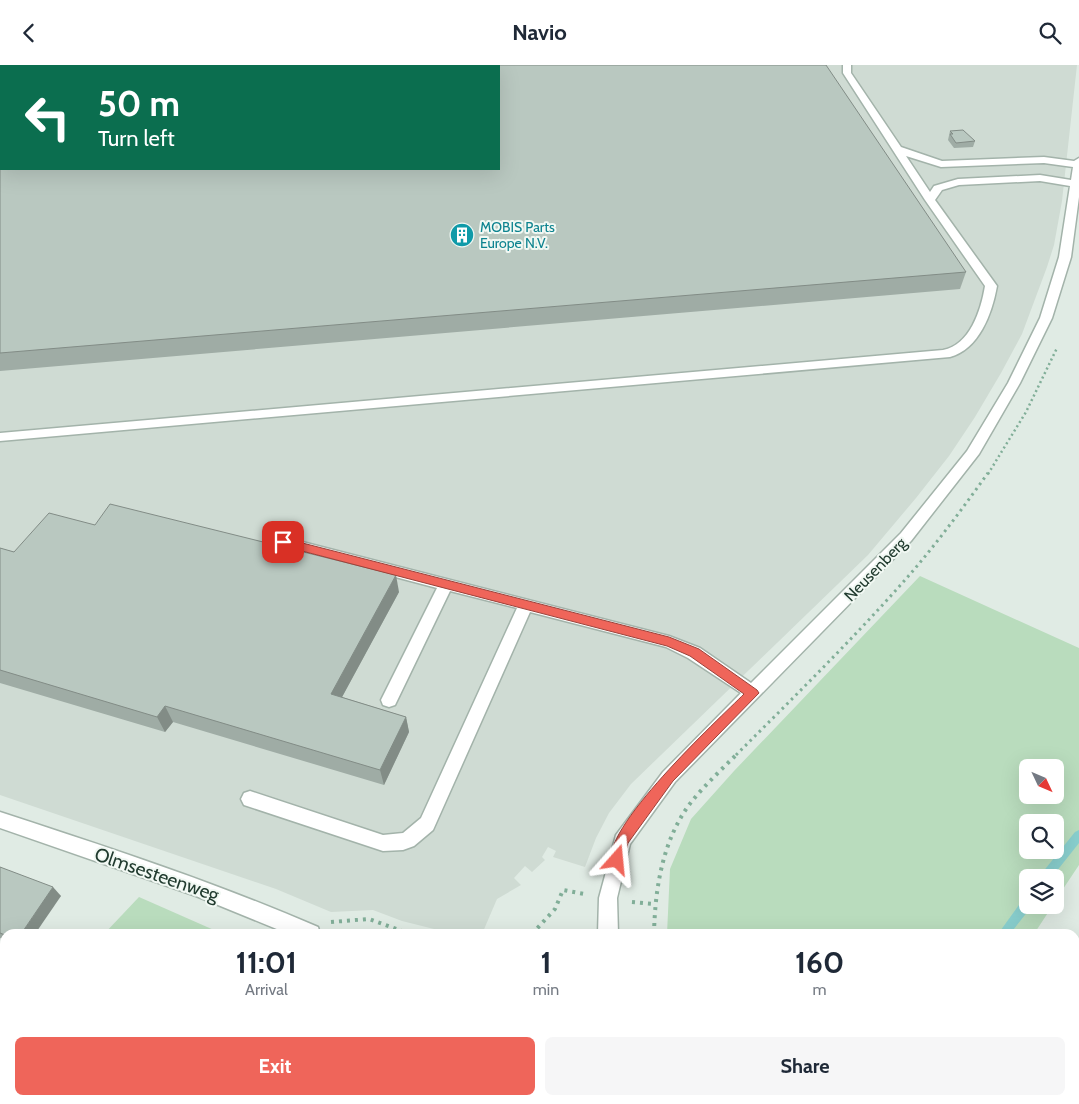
<!DOCTYPE html>
<style>
:root{--surface:#fff;--page:#f6f6f7;--text:#1f2937;--muted:#747a83;--accent:#ef655a}
body{margin:0;font-family:Cabin,sans-serif;background:var(--page);color:var(--text);height:100vh;display:flex;flex-direction:column;font-size:19px;white-space:nowrap}
*{box-sizing:border-box;margin:0}
p{font-size:16px;color:var(--muted)}
.icon{flex:none;width:28px;height:28px;fill:none;stroke:currentColor;stroke-width:2;stroke-linecap:round;stroke-linejoin:round}
.map{position:relative;flex:1;overflow:hidden}
.drawer{position:absolute;left:0px;top:864px;width:1080px;height:176px;display:flex;flex-direction:column;background:var(--surface);border-radius:15px 15px 0 0;box-shadow:0 5px 20px #0002}
.drawer>*{flex:none}
.top-card{position:absolute;left:0px;top:0px;width:500px;height:105px;box-shadow:0 5px 20px #0002;background:#0b6e4f;color:#fff;overflow:hidden}
.needle{width:32px;rotate:134deg}
.fabs{position:absolute;left:1019px;top:694px;display:grid;gap:10px}
.fabs a{display:grid;place-items:center;width:45px;height:45px;border-radius:8px;background:var(--surface);box-shadow:0 5px 20px #0002;font-size:25px}
.pin{position:absolute;display:grid;place-items:center;width:42px;height:42px;color:#fff;margin:-21px;border-radius:10px;box-shadow:0 2px 8px #0006}
.me{position:absolute;width:55px;margin:-28px;rotate:18deg;stroke-linejoin:round;filter:drop-shadow(0 0 4px #0008)}
.turn{display:flex;align-items:center;gap:18px;height:105px;padding:0 15px;font-size:22px}
.turn .icon{width:65px;height:65px;stroke-width:2.5}
.turn b{display:block;font-size:35px;line-height:42px}
.eta{display:flex;justify-content:space-evenly;align-items:center;height:85px;text-align:center}
.eta b{font-size:30px;font-weight:700;line-height:35px}
.action{display:flex;gap:10px;margin-top:auto;padding:10px 15px}
.action a{flex:1;height:58px;border-radius:8px;background:var(--accent);color:#fff;font-size:20px;font-weight:700;line-height:58px;text-align:center}
.action a+a{background:var(--page);color:var(--text)}
header{display:flex;justify-content:space-between;align-items:center;height:65px;padding:0 15px;background:var(--surface);font-size:22px;font-weight:700}
.map>svg:first-child{display:block}
.built{fill:#cfdbd3;fill-rule:evenodd}
.green{fill:#b9dcbd;fill-rule:evenodd}
.lines{fill:none;stroke-linecap:round;stroke-linejoin:round}
.stream{fill:#89cfce;fill-rule:evenodd}
.minor-casing{stroke:#a3b3aa;stroke-width:3}
.path-far2{stroke:#81ae98;stroke-width:2.5;stroke-dasharray:2 3;stroke-linecap:butt}
.path-far1{stroke:#81ae98;stroke-width:3;stroke-dasharray:2.5 4;stroke-linecap:butt}
.path{stroke:#81ae98;stroke-width:4;stroke-dasharray:3 5;stroke-linecap:butt}
.minor{fill:#fff;fill-rule:evenodd}
.wall{fill:#9faca5}
.shaded-wall{fill:#828c86}
.building{fill:#b9c8c0;stroke:#828c86}
.route{fill:#ef655a;stroke:#9b423a}
.labels{text-anchor:middle;stroke-width:4;stroke-linejoin:round;paint-order:stroke}
.far-culture-label{font-size:14px;fill:#0d838f;stroke:#f1f8f3;text-anchor:start}
.street-label{font-size:16px;fill:#213b2f;stroke:#f1f8f3}
.near-street-label{font-size:19px;fill:#213b2f;stroke:#f1f8f3}
</style>
<header><svg class="icon" aria-label="back" viewBox="0 0 24 24"><path d="M15 5l-7 7 7 7"/></svg>Navio<svg class="icon" aria-label="search" viewBox="0 0 24 24"><circle cx="10" cy="10" r="6"/><path d="M15 15l6 6"/></svg></header>
<div class="map">
<svg width="1079" height="1039" viewBox="0 0 1079 1039">
<rect width="100%" height="100%" fill="#e0ebe4"/>
<!-- built -->
<path class="built" d="M0,0H1077L1062,136L1054,180L1047,202L1022,269L1001,308L975,352L949,391L916,433L868,490L631,719L609,748L596,773L585,802L553,792L556,786L548,782L542,792L545,795L532,807L525,801L514,813L521,820L497,834L482,869H472L434,864L402,856L373,845L331,847L276,824L0,730ZM1,1H499V104H1Z"/>
<!-- green -->
<g class="green">
<path d="M920,511L1079,583V800L1055,836V812H1028V840H1053L1034,869H667L670,804L691,754L734,706ZM1028,702H1055V730H1028ZM1028,758H1055V785H1028Z"/>
<path d="M139,832L223,869H104Z"/>
<path d="M5,971V1035H531L537,1039H0V977Z"/>
<path d="M723,1035H924L922,1039H725Z"/>
</g>
<g class="lines">
<!-- stream -->
<g class="stream">
<path d="M1079,765V778L1052,812H1041L1042,808L1075,767Z"/>
<path d="M1028,832V840L1032,841L1010,869H998L1024,833Z"/>
<path d="M897,1035H910L908,1039H896Z"/>
</g>
<!-- minor casing -->
<g class="minor-casing">
<g id="minor">
<path d="M843,0H851V8L901,82L942,96L1044,92L1074,96L1079,93V132L1071,192L1052,253L1020,318L979,389L911,476L675,717L630,779L617,833L618,869H598L599,833L616,770L663,707L741,628L688,593L666,582L530,547L433,765L414,781L403,785L383,786L244,740L241,734L244,728L250,726L383,770L403,768L421,753L517,543L450,526L395,640L389,642L383,640L381,635L437,523L278,481L276,477L278,473L283,472L669,571L700,583L751,618L901,468L967,386L1008,318L1040,253L1059,192L1070,121L1040,116L959,120L942,125L935,135L997,221C992,249 979,284 950,292L0,376V368L943,285C970,280 981,245 985,221L925,135L843,8ZM906,91L941,102L1044,98L1073,102L1071,115L1040,110L958,114L934,121L930,127Z"/>
<path d="M0,747C107,782 214,817 318,862L320,869H289L196,831L0,763Z"/>
<path d="M641,1035H664L666,1039H643Z"/>
</g>
</g>
<!-- path-far2 -->
<path class="path-far2" d="M988,409L1026,347L1057,283"/>
<!-- path-far1 -->
<path class="path-far1" d="M736,690C793,633 851,576 905,515C935,481 962,444 988,408"/>
<!-- path -->
<g class="path">
<path d="M632,837L654,839"/>
<path d="M331,857L369,854L410,869"/>
<path d="M532,869L555,844L563,825L584,829"/>
<path d="M654,869C655,822 663,773 692,736C706,719 722,704 737,689"/>
<path d="M552,1035L558,1039"/>
<path d="M705,1035L708,1039"/>
</g>
<!-- minor -->
<use href="#minor" class="minor"/>
</g>
<!-- wall -->
<g class="wall">
<path d="M950,66L975,76L973,82L954,83L948,75Z"/>
<path d="M0,82L966,207L960,224L0,306Z"/>
<path d="M95,460L399,527L342,632L406,652L409,667L384,720L173,657L165,667L0,618V483L14,487Z"/>
<path d="M0,802L61,831L5,869V875L0,873Z"/>
</g>
<!-- shaded-wall -->
<g class="shaded-wall">
<path d="M396,510L399,527L335,645L331,629Z"/>
<path d="M165,641L173,657L165,667L157,652Z"/>
<path d="M406,652L409,667L384,720L380,705Z"/>
<path d="M53,822L61,831L35,869H21Z"/>
<path d="M0,914L5,919V929L0,936Z"/>
</g>
<!-- building -->
<g class="building">
<path d="M32,0H826L966,207L0,288V82L1,78V104H499V1H32Z"/>
<path d="M963,65L975,76L956,78L950,69H953L950,66Z"/>
<path d="M110,439L396,510L331,629L406,652L380,705L165,641L157,652L0,605V483L14,487L49,448L95,460Z"/>
<path d="M0,802L53,822L21,869H5V870L0,868Z"/>
</g>
<!-- route -->
<path class="route" d="M283,473L669,572L699,584L757,625L759,628L673,716L628,778L622,800L617,802L612,800C597,766 719,654 744,629L690,591L667,581L279,480L277,477L279,474Z"/>
<!-- icons -->
<defs>
<g id="building-disc" transform="scale(1.25)"><circle r="9.5" fill="#0f9aa8" stroke="#f1f8f3"/><path d="M-4-6H4V6H1V3H-1V6H-4ZM-2.5-4.3h1.7v1.8h-1.7ZM.8-4.3h1.7v1.8H.8ZM-2.5-1h1.7V.8h-1.7ZM.8-1h1.7V.8H.8Z" fill="#fff"/></g>
</defs>
<g fill-rule="evenodd">
<use href="#building-disc" x="462" y="170"/>
</g>
<g class="labels">
<!-- far-culture labels -->
<g class="far-culture-label">
<text x="480" y="167">MOBIS Parts<tspan x="480" dy="16">Europe N.V.</tspan></text>
</g>
<!-- street labels -->
<g class="street-label">
<text transform="translate(875 504) rotate(-46)" y="6">Neusenberg</text>
</g>
<!-- near-street labels -->
<g class="near-street-label">
<text transform="translate(157 809) rotate(19)" y="7">Olmsesteenweg</text>
</g>
</g>
</svg>
<div class="fabs">
<a><svg class="needle" viewBox="-14 -14 28 28"><path d="M0-13l5 13h-10z" fill="#e53935"/><path d="M0 13l5-13h-10z" fill="#747a83"/></svg></a>
<a><svg class="icon" aria-label="search" viewBox="0 0 24 24"><circle cx="10" cy="10" r="6"/><path d="M15 15l6 6"/></svg></a>
<a><svg class="icon" aria-label="layers" viewBox="0 0 24 24"><path d="M12 4l9 5-9 5-9-5zM3 14l9 5 9-5"/></svg></a>
</div>
<div class="pin" style="left:283px;top:477px;background:#d93025"><svg class="icon" aria-label="arrive" viewBox="0 0 24 24"><path d="M6 21V4h12l-3 4 3 4H6"/></svg></div>
<svg class="me" style="left:617px;top:795px" viewBox="-20 -20 40 40"><path d="M0-17L14 15 0 8-14 15z" fill="#ef655a" stroke="#fff" stroke-width="4"/></svg>
<div class="top-card">
<div class="turn"><svg class="icon" aria-label="left" viewBox="0 0 24 24"><path d="M17 20v-9H6M10 6l-5 5 5 5"/></svg><div><b>50 m</b>Turn left</div></div>
</div>
<section class="drawer">
<div class="eta">
<div><b>11:01</b><p>Arrival</p></div>
<div><b>1</b><p>min</p></div>
<div><b>160</b><p>m</p></div>
</div>
<div class="action"><a>Exit</a><a>Share</a></div>
</section>
</div>
